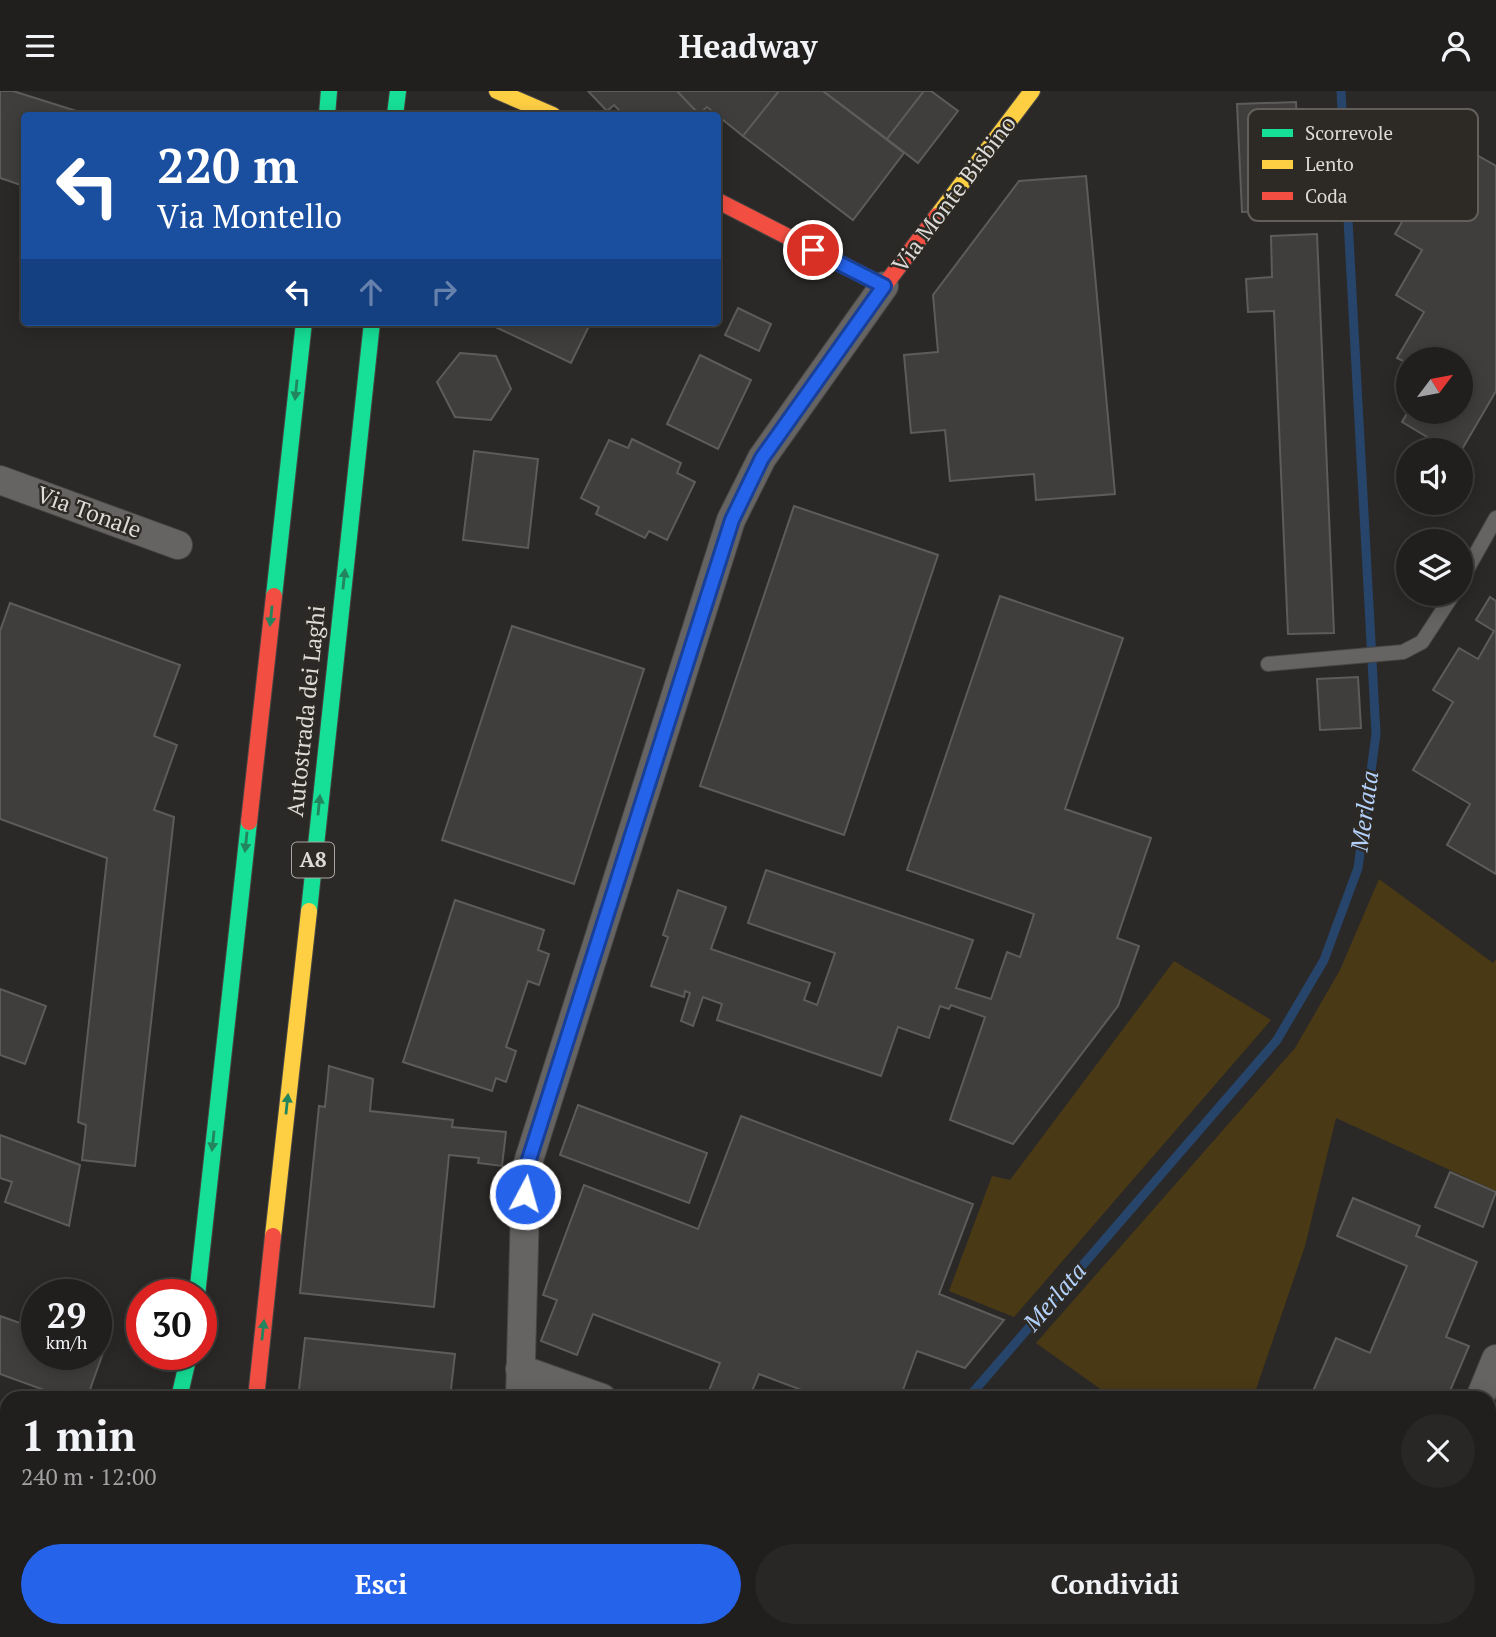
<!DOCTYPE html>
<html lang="it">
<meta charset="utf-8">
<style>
:root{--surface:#201f1d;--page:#282726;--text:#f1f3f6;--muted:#a2a2a4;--line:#3d3d3b;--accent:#2563eb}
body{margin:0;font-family:"PT Serif",serif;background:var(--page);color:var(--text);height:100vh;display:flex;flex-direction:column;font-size:26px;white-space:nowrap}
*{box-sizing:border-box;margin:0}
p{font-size:23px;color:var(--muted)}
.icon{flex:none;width:38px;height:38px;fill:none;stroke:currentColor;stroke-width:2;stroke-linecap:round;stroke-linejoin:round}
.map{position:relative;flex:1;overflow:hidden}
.panel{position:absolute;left:0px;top:1300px;width:1496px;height:247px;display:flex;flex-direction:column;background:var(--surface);border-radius:21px 21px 0 0;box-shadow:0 4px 18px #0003,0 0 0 2px var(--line)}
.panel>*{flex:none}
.guide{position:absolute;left:21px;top:21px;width:700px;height:214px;border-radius:7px;box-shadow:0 4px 18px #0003,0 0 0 2px var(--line);background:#1a4fa0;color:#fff;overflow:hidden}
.needle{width:46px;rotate:58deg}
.tools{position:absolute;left:1396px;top:256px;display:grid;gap:14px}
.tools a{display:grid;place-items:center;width:77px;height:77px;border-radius:50%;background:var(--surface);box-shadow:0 4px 18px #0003,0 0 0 2px var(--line);font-size:35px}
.speed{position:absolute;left:21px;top:1188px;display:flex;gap:14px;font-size:35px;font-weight:700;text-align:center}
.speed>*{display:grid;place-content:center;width:91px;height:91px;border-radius:50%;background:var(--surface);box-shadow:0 4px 18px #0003,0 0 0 2px var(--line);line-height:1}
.speed small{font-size:18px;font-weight:400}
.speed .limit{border:10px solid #d22;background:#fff;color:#111}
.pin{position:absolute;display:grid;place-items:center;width:60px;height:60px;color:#fff;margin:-30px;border:4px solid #fff;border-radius:50%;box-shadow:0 2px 7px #0007}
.me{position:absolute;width:77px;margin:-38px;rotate:6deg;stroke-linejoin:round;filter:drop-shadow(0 0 5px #0008)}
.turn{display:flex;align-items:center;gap:24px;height:147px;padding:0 21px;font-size:32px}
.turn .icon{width:91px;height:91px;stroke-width:2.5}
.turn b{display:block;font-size:49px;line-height:60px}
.lanes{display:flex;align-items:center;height:66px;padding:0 21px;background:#0003;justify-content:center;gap:35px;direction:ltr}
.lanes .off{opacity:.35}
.round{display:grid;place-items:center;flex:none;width:74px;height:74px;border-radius:37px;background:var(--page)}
.headline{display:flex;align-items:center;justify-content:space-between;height:119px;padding:0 21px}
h1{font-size:42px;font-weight:700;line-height:52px}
.action{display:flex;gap:14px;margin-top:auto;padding:14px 21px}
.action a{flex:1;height:80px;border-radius:42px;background:var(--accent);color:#fff;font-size:28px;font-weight:700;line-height:80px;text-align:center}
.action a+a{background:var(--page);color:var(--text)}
header{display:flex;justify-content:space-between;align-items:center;height:91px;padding:0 21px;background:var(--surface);font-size:32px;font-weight:700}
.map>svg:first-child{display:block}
.green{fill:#4a3915}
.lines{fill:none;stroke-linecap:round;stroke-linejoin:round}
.stream{stroke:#27456b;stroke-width:9}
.building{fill:#3f3e3c;stroke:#5e5c5a;stroke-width:2}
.lane-casing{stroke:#484644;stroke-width:16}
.street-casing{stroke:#484644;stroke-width:30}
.fast-casing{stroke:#484644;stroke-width:18}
.slow-casing{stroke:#484644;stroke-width:18}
.jam-casing{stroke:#484644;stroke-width:18}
.lane{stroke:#666462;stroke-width:14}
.street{stroke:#666462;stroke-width:28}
.fast{stroke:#16e098;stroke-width:16}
.slow{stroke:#ffcf43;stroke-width:16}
.jam{stroke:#f24e42;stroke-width:16}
.oneway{fill:#22855e}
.route-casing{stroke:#184099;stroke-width:18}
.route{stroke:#2563eb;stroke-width:12}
.labels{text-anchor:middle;stroke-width:5;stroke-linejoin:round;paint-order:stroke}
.shield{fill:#2d2a25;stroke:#a8a6a2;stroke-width:2}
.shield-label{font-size:21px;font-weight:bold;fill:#dddbd8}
.street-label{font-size:23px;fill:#dddbd8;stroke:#2d2a25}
.water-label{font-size:24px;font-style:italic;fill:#b3d1fb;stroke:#2d2a25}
.key{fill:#2d2a25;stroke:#625f5b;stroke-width:2}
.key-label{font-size:19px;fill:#dddbd8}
</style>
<header><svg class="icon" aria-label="menu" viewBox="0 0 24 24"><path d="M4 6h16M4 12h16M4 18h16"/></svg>Headway<svg class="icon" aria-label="person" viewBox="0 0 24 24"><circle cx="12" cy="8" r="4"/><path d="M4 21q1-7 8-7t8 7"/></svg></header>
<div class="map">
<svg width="1496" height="1546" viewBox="0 0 1496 1546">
<rect width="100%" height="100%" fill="#2b2927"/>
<!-- green -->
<g class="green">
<path d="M1379,788L1493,872L1496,868V1100L1336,1027L1305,1155L1253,1307H1113L1036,1252L1295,957L1340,879Z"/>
<path d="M1174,870L1271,929L1014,1226L949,1200L992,1085L1010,1089Z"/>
</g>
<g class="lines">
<!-- stream -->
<g class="stream">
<path d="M968,1307L1277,949L1324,869L1358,777L1376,643L1341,0"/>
<path d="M761,1546L767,1540"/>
</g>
</g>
<!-- building -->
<g class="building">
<path d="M0,0H13L89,24H24V95L0,87Z"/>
<path d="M588,0H677L700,24H631L627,21L624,24L614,14L607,20Z"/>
<path d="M677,0H779L743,45L707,16L699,23Z"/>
<path d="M779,0H823L904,62L853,129L743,45Z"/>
<path d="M823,0H924L887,48Z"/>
<path d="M924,0H931L958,20L918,72L887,48Z"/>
<path d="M1296,11L1301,119L1242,121L1237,13Z"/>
<path d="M1450,49L1496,75V300L1461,360L1449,359L1402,331L1409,319L1461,320V268H1409V273L1397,267L1424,221L1396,204L1422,159L1395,143Z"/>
<path d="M1086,85L1115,403L1036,409L1034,383L950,390L945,339L911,342L904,264L938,261L933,204L1019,90Z"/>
<path d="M1317,143L1334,542L1288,543L1274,220L1248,221L1246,188L1272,186L1271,145Z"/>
<path d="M738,217L771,233L759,260L725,244Z"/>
<path d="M485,231H591L571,272Z"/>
<path d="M460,262L496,265L511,298L491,329L455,326L437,291Z"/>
<path d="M700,264L751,289L718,358L667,333Z"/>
<path d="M632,348L681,372L677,382L695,391L667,449L649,440L645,447L596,423L599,416L581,407L609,349L628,357Z"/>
<path d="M474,360L538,368L528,457L463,449Z"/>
<path d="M794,415L938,464L844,744L700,695Z"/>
<path d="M1000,505L1123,547L1065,718L1151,747L1117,847L1139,855L1118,915L1013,1053L950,1029L985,926L951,914L949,918L940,915L929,947L898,936L881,985L717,929L722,913L703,906L693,935L681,930L690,902L685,900L684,906L651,895L668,846L663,844L678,799L726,816L711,858L810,892L804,909L817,914L835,862L748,832L766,779L973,849L956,897L991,908L1007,861L1020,866L1034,823L907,779Z"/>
<path d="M1490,506L1496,510V783L1447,754L1470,713L1413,679L1453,611L1433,599L1459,557L1478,568L1494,540L1476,529Z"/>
<path d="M10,512L180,574L154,645L177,654L154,719L174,726L135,1075L82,1069L86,1034L78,1031L107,767L0,728V540Z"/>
<path d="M512,535L644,578L574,793L442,749Z"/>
<path d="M1358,586L1361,637L1320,639L1317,588Z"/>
<path d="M455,809L544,839L538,859L549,863L539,894L528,890L506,956L516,960L506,991L496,987L492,1000L403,971Z"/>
<path d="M0,898L46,915L25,973L0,964Z"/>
<path d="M329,975L373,988L370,1020L453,1029L452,1036L506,1041L502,1075L478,1072L479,1067L449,1064L434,1216L300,1202L319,1015L325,1016Z"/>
<path d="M578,1014L707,1062L689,1112L560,1064Z"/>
<path d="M741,1025L973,1113L939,1203L1004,1229L965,1277L917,1260L900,1307H804L807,1301L759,1283L750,1305L757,1307H706L720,1272L593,1223L577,1264L541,1250L557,1209L543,1204L584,1094L698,1138Z"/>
<path d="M0,1044L80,1074L69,1135L5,1111L12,1091L0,1087Z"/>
<path d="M1450,1081L1496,1101L1483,1136L1435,1116Z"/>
<path d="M1353,1107L1420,1135L1416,1145L1477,1171L1446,1246L1469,1255L1447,1307H1310L1336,1247L1370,1262L1407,1175L1337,1145Z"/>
<path d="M0,1225L37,1238V1264H96V1260L103,1262L87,1307H66L0,1283Z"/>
<path d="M305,1247L455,1263L450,1307H298Z"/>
<path d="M1489,1387L1496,1390V1499L1491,1497L1490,1502Z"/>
<rect x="536" y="1540" width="176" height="6"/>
</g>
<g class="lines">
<!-- lane casing -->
<g class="lane-casing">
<g id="lane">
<path d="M1461,489L1496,427"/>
<path d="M1268,573L1403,561L1422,551L1454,502"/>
</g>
</g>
<!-- street casing -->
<g class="street-casing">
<g id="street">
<path d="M0,389L178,454"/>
<path d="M520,1278L602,1307"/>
<path d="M520,1307L526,1078L731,429L762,367L884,195"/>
<path d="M1480,1307L1496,1268"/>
<path d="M1205,1540L1220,1546"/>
<path d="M518,1546V1540"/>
<path d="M1378,1546L1381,1540"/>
</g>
</g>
<!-- fast casing -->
<g class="fast-casing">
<g id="fast">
<path d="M327,24L329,0"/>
<path d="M395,24L398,0"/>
<path d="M274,505L304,231"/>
<path d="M309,820L372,231"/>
<path d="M197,1204L249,731"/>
<path d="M179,1307L189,1264"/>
<path d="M159,1546L160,1540"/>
<path d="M229,1546L230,1540"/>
</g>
</g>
<!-- slow casing -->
<g class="slow-casing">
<g id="slow">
<path d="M497,0L553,24"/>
<path d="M937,125L1032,0"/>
<path d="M273,1145L309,820"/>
<path d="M123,1546L124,1540"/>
</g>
</g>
<!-- jam casing -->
<g class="jam-casing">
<g id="jam">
<path d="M718,110L884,195L937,125"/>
<path d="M249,731L274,505"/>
<path d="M256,1307L273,1145"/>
</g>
</g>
<!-- lane -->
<use href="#lane" class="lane"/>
<!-- street -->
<use href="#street" class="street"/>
<!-- fast -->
<use href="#fast" class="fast"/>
<!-- slow -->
<use href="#slow" class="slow"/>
<!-- jam -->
<use href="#jam" class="jam"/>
</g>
<!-- one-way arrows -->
<defs><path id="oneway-solid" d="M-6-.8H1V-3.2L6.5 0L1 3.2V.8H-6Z" transform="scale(1.75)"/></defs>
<g class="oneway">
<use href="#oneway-solid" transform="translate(296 299) rotate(96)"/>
<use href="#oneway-solid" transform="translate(344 488) rotate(-84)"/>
<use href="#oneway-solid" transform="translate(271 525) rotate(96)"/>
<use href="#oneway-solid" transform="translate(319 714) rotate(-84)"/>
<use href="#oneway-solid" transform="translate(246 751) rotate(96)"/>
<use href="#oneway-solid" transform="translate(287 1013) rotate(-84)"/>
<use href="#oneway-solid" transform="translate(213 1050) rotate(96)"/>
<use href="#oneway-solid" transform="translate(263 1239) rotate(-84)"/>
</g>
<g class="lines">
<!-- route casing -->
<g class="route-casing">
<path id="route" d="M525,1103L526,1078L732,429L762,367L884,195L813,159"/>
</g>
<!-- route -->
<use href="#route" class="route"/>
</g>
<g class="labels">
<!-- shield labels -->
<rect class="shield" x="292" y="751.5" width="42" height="35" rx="5"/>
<g class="shield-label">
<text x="313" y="776">A8</text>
</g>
<!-- street labels -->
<g class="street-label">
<text transform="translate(954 103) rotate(-53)" y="8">Via Monte Bisbino</text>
<text transform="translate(89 421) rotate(20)" y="8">Via Tonale</text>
<text transform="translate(306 620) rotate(-84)" y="8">Autostrada dei Laghi</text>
</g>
<!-- water labels -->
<g class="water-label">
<text transform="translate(1365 720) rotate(-82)" y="8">Merlata</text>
<text transform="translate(1055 1206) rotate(-49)" y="8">Merlata</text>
</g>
</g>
<!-- legend -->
<rect x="1248" y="18" width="230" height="112" rx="10" class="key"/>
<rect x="1262" y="38" width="31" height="8" fill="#16e098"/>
<rect x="1262" y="69" width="31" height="9" fill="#ffcf43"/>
<rect x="1262" y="101" width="31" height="8" fill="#f24e42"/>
<g class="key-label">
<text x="1305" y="49">Scorrevole</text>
<text x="1305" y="80">Lento</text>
<text x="1305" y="112">Coda</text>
</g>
</svg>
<div class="tools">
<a><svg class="needle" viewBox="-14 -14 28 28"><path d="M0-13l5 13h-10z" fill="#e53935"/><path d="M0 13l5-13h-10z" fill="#a2a2a4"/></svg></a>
<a><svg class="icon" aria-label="sound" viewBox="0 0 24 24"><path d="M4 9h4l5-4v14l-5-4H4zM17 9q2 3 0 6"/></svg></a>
<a><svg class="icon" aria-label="layers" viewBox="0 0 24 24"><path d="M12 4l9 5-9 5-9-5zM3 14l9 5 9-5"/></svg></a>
</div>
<div class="speed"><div>29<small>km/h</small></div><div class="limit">30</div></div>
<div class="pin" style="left:813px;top:159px;background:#d93025"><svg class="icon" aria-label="arrive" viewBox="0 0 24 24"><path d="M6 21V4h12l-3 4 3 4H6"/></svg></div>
<svg class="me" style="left:525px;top:1103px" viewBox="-20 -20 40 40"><circle r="17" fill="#2563eb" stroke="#fff" stroke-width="3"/><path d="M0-11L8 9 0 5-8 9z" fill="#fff"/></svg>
<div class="guide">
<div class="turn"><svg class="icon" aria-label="left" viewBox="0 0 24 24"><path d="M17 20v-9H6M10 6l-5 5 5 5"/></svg><div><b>220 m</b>Via Montello</div></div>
<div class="lanes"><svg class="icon" aria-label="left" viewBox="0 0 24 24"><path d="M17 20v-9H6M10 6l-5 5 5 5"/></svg><svg class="icon off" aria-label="ahead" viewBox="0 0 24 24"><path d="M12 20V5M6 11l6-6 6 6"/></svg><svg class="icon off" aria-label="right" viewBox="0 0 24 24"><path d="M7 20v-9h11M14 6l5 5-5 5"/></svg></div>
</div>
<section class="panel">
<div class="headline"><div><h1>1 min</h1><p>240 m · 12:00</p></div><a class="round"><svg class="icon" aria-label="close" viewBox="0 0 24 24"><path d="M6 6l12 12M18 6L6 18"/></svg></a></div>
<div class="action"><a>Esci</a><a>Condividi</a></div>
</section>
</div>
